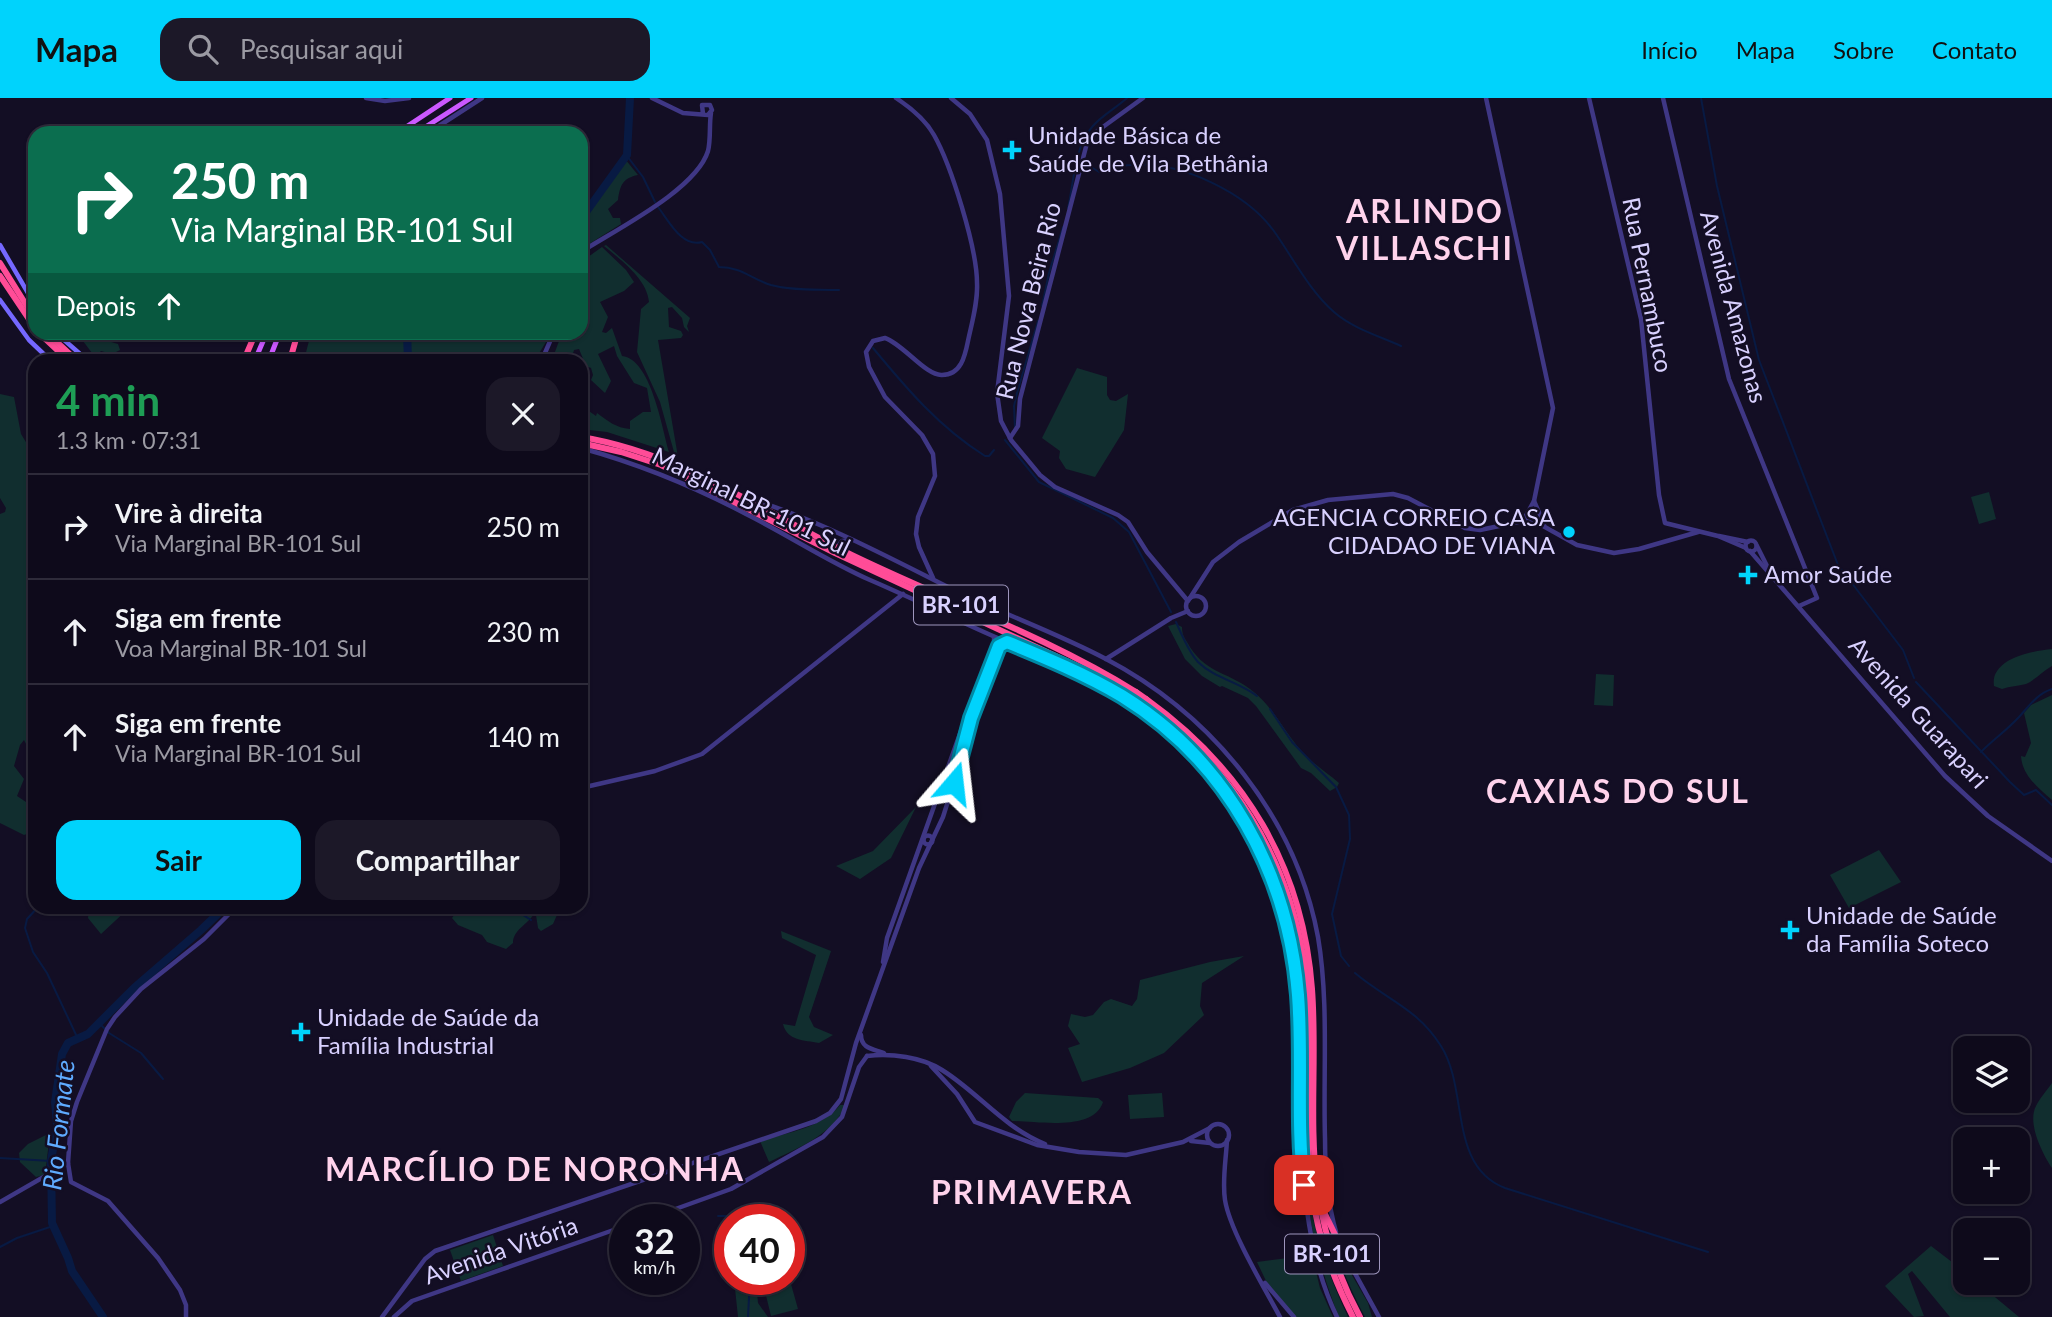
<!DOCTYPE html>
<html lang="pt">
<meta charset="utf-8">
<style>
:root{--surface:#0e0a1b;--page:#1c1828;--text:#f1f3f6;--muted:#9b9aa3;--line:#2e2b3a;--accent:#00d3fc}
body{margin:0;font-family:Lato,sans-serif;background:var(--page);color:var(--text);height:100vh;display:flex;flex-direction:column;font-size:26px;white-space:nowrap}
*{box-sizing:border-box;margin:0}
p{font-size:23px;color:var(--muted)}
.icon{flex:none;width:38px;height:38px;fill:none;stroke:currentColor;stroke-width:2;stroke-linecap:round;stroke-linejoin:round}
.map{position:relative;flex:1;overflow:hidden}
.sheet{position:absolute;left:28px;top:256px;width:560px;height:560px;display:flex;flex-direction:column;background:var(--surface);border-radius:21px;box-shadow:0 2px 5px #0004,0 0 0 2px var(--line)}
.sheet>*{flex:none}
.guide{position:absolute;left:28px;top:28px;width:560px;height:214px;border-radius:21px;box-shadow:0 2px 5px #0004,0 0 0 2px var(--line);background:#0b6e4f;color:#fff;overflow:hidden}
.controls{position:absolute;left:1953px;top:938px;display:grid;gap:14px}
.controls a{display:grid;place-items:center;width:77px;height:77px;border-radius:14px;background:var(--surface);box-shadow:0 2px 5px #0004,0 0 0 2px var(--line);font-size:35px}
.speed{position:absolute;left:609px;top:1106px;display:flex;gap:14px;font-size:35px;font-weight:700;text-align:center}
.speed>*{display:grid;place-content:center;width:91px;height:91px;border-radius:50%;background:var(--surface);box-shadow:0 2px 5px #0004,0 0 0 2px var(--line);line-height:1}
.speed small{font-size:18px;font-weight:400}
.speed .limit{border:10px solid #d22;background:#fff;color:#111}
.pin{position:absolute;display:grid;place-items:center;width:60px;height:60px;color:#fff;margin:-30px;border-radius:14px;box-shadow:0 4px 10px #0006}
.me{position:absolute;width:77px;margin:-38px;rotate:17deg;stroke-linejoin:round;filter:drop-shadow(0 0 5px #0008)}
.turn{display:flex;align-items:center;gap:24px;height:147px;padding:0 28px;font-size:32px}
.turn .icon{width:91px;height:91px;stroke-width:2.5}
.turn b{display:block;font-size:49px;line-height:60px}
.then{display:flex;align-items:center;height:66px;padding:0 28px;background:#0003;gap:14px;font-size:26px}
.round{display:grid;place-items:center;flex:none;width:74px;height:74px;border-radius:21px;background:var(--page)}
.overview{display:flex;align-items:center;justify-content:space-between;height:119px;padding:0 28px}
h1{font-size:42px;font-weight:700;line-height:52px;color:#1e9e55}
.button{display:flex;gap:14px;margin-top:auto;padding:14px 28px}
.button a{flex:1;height:80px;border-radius:21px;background:var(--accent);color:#111;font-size:28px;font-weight:700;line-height:80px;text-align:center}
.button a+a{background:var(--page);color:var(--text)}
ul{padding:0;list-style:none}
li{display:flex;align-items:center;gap:21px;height:105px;padding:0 28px;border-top:2px solid var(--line)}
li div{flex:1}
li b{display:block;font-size:26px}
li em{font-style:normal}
header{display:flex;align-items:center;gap:42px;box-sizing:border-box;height:98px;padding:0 35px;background:var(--accent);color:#111}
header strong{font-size:33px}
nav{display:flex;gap:38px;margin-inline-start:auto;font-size:24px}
.search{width:490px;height:63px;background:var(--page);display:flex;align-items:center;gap:18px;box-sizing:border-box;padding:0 24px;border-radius:21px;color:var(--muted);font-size:26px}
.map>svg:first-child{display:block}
.green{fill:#112e2f}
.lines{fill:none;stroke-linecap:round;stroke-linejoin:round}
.stream{stroke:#081a43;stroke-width:2}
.river{stroke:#081a43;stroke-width:8}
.tertiary{stroke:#3f3785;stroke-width:4.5}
.secondary{stroke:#7568ff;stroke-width:4.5}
.primary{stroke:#cb58ff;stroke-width:5}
.motorway{stroke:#ff4c97;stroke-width:6}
.motorway-bridge{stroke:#ff4c97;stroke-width:6}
.route-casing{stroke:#0089a4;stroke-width:18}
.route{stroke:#00d3fc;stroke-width:12}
.poi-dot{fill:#00d3fc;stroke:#130e24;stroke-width:2.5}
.labels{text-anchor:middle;stroke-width:5;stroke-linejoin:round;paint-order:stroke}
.shield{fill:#130e24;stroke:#9e96bd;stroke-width:2}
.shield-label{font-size:23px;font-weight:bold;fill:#d9d1ff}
.poi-label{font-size:24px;fill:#d9d1ff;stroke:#130e24;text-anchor:start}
.street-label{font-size:24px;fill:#d9d1ff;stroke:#130e24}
.water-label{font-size:26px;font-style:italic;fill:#5fabff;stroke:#130e24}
.district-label{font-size:32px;font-weight:bold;letter-spacing:2px;fill:#ffd3ec;stroke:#130e24}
</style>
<header>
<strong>Mapa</strong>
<div class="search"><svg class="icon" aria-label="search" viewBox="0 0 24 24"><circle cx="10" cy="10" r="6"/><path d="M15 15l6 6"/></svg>Pesquisar aqui</div>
<nav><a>Início</a><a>Mapa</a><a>Sobre</a><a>Contato</a></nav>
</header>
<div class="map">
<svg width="2052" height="1219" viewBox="0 0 2052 1219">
<rect width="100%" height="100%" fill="#130e24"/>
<!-- green -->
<g class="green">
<path d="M625,61L638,77C623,80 620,87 618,102L608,111L613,120H620L621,126L581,151V121Z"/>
<path d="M606,147L690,220L687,228L689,234L684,229L682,220L672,209L668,210L669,229L681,233L683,237L681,240L658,242L678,359L674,354L660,304L637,254L641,211L649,204C647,181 621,162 604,148Z"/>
<path d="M602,149L626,172L634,184L624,193L600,204L608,219L602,234L606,235L612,230L622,258C651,261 662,330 669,354L607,334L581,331V296L583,309L596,318L597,315C608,323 616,330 630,331V323L643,314H651L647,290L634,285L617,258L614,248L598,256L611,283L605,295L591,282L593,277L591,270L586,268L579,251L574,252L571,262H552L562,235L581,234V164Z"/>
<path d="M77,235H98L101,241L118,246L120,252L112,256L101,253L95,259Z"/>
<path d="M311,235V234L548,235L546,244L535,262H304Z"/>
<path d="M1077,270L1107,279V297L1110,302L1116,303L1128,296L1124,332L1095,379L1066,371L1059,360L1060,353L1042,340Z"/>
<path d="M0,296L14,299L21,336L35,359V663L24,642L20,647L14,668L24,681L17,698L35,710V733L24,737L0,725V416L5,414L6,410L0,400Z"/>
<path d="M1989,394L1996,421L1979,426L1971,399Z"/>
<path d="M1176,526L1182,529C1182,536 1184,539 1187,544C1204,575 1226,573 1250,591C1272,607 1282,630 1298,649C1310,664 1325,673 1339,685L1337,689L1330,693L1311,675L1301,670L1256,608L1248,600L1222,588L1220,589L1202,578L1185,561L1168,528Z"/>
<path d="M2052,551V568C2043,573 2035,582 2026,586C2018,588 2010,588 2002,591L1994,588C1990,561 2031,553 2052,551Z"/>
<path d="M1596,576L1614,577L1613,608L1594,607Z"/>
<path d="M2052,597V702C2038,690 2022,677 2021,658L2025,659L2031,645L2024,615L2031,607Z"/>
<path d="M916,709L891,760L860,781L836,768L873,753Z"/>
<path d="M1879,752L1901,784L1849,810L1830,777Z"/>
<path d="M561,808L553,826L541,833L538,830L536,817L534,816C527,827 513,832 513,845L506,851L487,844L482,837L458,827L452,820L460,809Z"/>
<path d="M89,809V808L130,809L101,836L88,820Z"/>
<path d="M781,833L831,853L809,919L814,929L833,937L819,945C804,942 787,943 783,926L795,928L816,857L782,840Z"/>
<path d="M1244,858L1202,885L1200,908L1204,917L1164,955L1130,970L1082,984L1068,950L1080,946L1068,928L1071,916L1085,919L1093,917L1104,904L1111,901L1132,908L1137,901L1140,882L1210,864Z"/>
<path d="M2052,985V1070C2042,1055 2027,1025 2036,1008C2040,1000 2047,992 2052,985Z"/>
<path d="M1025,995L1098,1000L1103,1004C1094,1034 1036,1023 1012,1023L1009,1019L1016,1004Z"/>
<path d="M1162,995L1164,1019L1130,1021L1128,997Z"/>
<path d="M840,1007H846C831,1038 798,1050 769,1064L760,1043C786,1035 822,1030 840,1007Z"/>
<path d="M1304,1023C1305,1100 1315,1149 1348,1219H1339C1317,1166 1297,1080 1304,1023Z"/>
<path d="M50,1035L45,1077L36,1079L20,1064L19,1055L28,1046Z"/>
<path d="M1329,1131L1342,1160L1368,1205L1372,1219H1365C1350,1191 1338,1162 1329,1131Z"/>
<path d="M493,1137L503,1168L461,1183L450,1152Z"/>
<path d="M1931,1148L1965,1174V1185H1978L2019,1219H1950L1912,1173L1908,1176L1924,1218L1914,1219L1885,1188Z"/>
<path d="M1312,1157L1320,1190L1333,1219H1295L1267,1185L1257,1164Z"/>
<path d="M789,1179L798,1211L771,1218L762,1181H789Z"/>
<path d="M734,1181H756L758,1205L768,1219H738Z"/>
</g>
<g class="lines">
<!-- stream -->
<g class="stream">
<path d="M1701,0L1717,88L1759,262L1838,467L1903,552L1914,580"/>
<path d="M627,58L643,79L655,104"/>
<path d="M1085,65L1099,74C1110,72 1120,67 1131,67C1181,63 1248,95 1276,136C1294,162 1310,193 1334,214C1352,230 1379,238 1401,248"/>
<path d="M658,109C669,123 682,150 702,144L710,152L719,169C742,169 751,181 771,187C793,193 817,191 839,192"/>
<path d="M1068,110C1074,84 1074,50 1092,29C1101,18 1116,10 1127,0"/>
<path d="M1042,208L1049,175L1063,129"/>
<path d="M873,250C907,291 939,329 985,358H989L994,352"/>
<path d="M1015,330L1014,308L1017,295L1038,223"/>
<path d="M1005,342L1039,384L1113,420L1129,434L1171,514"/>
<path d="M1176,524C1182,537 1188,553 1198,564C1214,580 1239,584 1257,598"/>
<path d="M1916,584L2010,684L2024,697L2036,692L2052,707"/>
<path d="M1270,611L1292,644L1336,689L1349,717L1350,741L1332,816L1341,858L1349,868"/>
<path d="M1981,654C1993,642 2007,632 2019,619C2029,608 2037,596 2052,591"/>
<path d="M29,657L35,644"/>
<path d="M39,808L27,821L25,830L33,854L47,875L78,941"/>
<path d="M509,808L531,822"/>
<path d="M1355,875C1387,902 1417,910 1441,948C1469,992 1448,1068 1505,1090L1708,1154"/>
<path d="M99,925L109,935L141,955L163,981"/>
<path d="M0,1060L51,1063"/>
<path d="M718,1118H748L755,1122"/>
<path d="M0,1149L17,1140L53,1128"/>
<path d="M748,1219L750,1181"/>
</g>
<!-- river -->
<g class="river">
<path d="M581,121L627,57L630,0"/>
<path d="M407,234L408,262"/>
<path d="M103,1219L72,1173L68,1160L52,1125L51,1063L57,1027L55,1004L62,956L68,945L88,936L134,890L201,832L226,808"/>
</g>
<!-- tertiary -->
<g class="tertiary">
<path d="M366,0L385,3L409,0"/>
<path d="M652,0L683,15L708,17L712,12L710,7H702L703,16"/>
<path d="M896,0C911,10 925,21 934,37C951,67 977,150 977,185C978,204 972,224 968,243C965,258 961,277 942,277C926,278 903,246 885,240L873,243L866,254L869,269L885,299L922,337L933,356L935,378L918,419L916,436L919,449L933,480"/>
<path d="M951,0L970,16L987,42L1000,96L1009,198L997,295L1001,323L1011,342L1040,377L1055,389L1118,417L1128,424L1147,454L1188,503L1213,464L1239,444L1293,412L1328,402L1393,396L1408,400L1465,430L1480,432L1523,423L1536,424L1577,447L1614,455L1639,451L1698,434"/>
<path d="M1486,0L1553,310L1534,403L1523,423"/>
<path d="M1589,0L1641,221L1659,397L1665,425L1718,438L1746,450"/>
<path d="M1663,0L1729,281L1817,500L1799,508"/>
<path d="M428,35L482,0"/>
<path d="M581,154C615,132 696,92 708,53C711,41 709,27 711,15"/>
<path d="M542,262L554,234"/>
<path d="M1010,340L1018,328L1020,301L1087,45L1096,34L1143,0"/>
<path d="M581,350C639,366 693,388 746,416C788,437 827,463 870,482C912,500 952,520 993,538C1036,557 1080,573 1121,597C1214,654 1276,753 1294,860C1303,911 1300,965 1301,1016"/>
<path d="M754,402C823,424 888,459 952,491C1003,516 1057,535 1106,561C1213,617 1296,720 1318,839C1329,904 1323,974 1325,1040C1325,1072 1327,1103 1336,1134"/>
<path d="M1534,403L1544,426"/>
<path d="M1719,438L1748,444"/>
<circle cx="1751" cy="448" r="5.5"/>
<path d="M838,448L842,443L850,442"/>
<path d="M1757,448L1769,472"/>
<path d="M1750,453L1945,678L1988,718L2052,763"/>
<circle cx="1196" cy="508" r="10"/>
<path d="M1106,561L1171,520L1188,513"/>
<path d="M581,690L655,673L702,656L903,496"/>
<circle cx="928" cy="742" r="4.5"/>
<path d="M883,864L887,840L962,630L994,549V539"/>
<path d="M861,937C861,951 874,951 884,955"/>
<path d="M867,958C891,955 922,959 942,972C979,995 1003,1029 1045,1046"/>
<path d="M931,968L957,996L975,1024L1037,1047L1079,1054L1126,1057L1183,1044L1210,1030"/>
<circle cx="1218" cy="1037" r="11"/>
<path d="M1301,1032C1303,1095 1309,1161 1337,1219"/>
<path d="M1227,1042C1226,1062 1222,1083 1225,1102C1230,1133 1264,1189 1280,1219"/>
<path d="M1191,1043L1210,1045"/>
<path d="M0,1104L68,1065"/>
<path d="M645,1122L731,1091L823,1039L842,1019L859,969L867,958"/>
<path d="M1346,1159L1379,1219"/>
<path d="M1265,1185L1294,1219"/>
<path d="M186,1219V1207L180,1192L158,1160L108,1103L71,1084L68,1065L71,1023L77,1004L107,931L115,919L141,891L204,841L237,808"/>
<path d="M382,1219L425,1161L435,1153L816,1023L830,1015L841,1001L856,945L919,770L943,719L962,659L971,620L999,548L1006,544"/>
<path d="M394,1219L412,1203L625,1128"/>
</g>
<!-- secondary -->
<g class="secondary">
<path d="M0,147L35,207"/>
<path d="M0,202L29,242L50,262"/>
<path d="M55,234L87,262"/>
</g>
<!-- primary -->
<g class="primary">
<path d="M397,35L450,0"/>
<path d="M416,35L471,0"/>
<path d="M255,262L267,234"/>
<path d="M269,262L280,234"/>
</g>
<!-- motorway -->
<g class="motorway">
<path d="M0,165L35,221"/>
<path d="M0,178L35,230"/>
<path d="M38,234L68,262"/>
<path d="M46,234L76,262"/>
<path d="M244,262L256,234"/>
<path d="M290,262L298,234"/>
<path d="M581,339C681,355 768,416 858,460C950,504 1049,540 1136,594"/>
<path d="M581,345L621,354L661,367L835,455L1092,575L1132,599"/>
<path d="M1146,601C1245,672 1303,769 1312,891C1317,957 1309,1023 1317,1088C1323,1134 1338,1178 1360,1219"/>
<path d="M1143,606C1230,666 1289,759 1304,865C1315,939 1303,1014 1311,1088C1316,1134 1332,1178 1353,1219"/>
<path d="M1301,1034L1305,1001"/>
<path d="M1324,1114L1346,1159"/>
</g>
<!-- motorway-bridge -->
<g class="motorway-bridge">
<path d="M1136,594L1146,601"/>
<path d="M1132,599L1143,606"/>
</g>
</g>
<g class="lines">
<!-- route casing -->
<g class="route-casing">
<path id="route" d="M954,685L971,620L999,548L1007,544C1046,560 1085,576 1122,598C1227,663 1288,774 1298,897C1303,960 1296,1024 1304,1087"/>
</g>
<!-- route -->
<use href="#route" class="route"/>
</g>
<!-- markers -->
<g class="poi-dot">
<path d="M1008.5 41.5h7v7h7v7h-7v7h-7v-7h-7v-7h7z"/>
<circle cx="1569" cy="434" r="7"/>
<path d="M1744.5 466.5h7v7h7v7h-7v7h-7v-7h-7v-7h7z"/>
<path d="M1786.5 821.5h7v7h7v7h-7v7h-7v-7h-7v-7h7z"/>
<path d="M297.5 923.5h7v7h7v7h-7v7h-7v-7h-7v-7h7z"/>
</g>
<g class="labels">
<!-- shield labels -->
<g class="shield">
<rect x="914" y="487.5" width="94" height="39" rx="5"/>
<rect x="1285" y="1136.5" width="94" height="39" rx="5"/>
</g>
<g class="shield-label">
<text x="961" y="515">BR-101</text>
<text x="1332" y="1164">BR-101</text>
</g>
<!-- poi labels -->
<g class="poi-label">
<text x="1028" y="46">Unidade Básica de<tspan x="1028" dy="28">Saúde de Vila Bethânia</tspan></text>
<text x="1555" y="428" text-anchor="end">AGENCIA CORREIO CASA<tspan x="1555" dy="28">CIDADAO DE VIANA</tspan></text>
<text x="1764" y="485">Amor Saúde</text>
<text x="1806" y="826">Unidade de Saúde<tspan x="1806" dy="28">da Família Soteco</tspan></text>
<text x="317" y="928">Unidade de Saúde da<tspan x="317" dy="28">Família Industrial</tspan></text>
</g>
<!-- street labels -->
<g class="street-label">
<text transform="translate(1647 187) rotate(79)" y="8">Rua Pernambuco</text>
<text transform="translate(1029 203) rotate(-76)" y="8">Rua Nova Beira Rio</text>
<text transform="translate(1733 209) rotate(75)" y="8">Avenida Amazonas</text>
<text transform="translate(751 404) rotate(26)" y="8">Marginal BR-101 Sul</text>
<text transform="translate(1918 615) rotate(48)" y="8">Avenida Guarapari</text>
<text transform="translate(501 1153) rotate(-19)" y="8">Avenida Vitória</text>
</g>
<!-- water labels -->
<g class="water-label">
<text transform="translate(59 1027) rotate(-84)" y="9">Rio Formate</text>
</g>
<!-- district labels -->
<g class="district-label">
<text x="1425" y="125">ARLINDO<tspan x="1425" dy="37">VILLASCHI</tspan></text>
<text x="1618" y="705">CAXIAS DO SUL</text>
<text x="535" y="1083">MARCÍLIO DE NORONHA</text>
<text x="1032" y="1106">PRIMAVERA</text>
</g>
</g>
</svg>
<div class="controls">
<a><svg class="icon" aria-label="layers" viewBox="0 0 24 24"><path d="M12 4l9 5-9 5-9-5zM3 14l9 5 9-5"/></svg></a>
<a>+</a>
<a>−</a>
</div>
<div class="speed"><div>32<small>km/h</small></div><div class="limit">40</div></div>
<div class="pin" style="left:1304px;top:1087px;background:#d93025"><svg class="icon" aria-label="arrive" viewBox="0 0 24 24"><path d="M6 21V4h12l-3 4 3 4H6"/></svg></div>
<svg class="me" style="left:954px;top:685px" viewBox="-20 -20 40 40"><path d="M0-17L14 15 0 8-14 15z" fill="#00d3fc" stroke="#fff" stroke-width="4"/></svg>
<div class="guide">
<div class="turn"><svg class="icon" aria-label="right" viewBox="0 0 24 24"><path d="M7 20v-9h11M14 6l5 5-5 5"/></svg><div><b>250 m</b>Via Marginal BR-101 Sul</div></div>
<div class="then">Depois<svg class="icon" aria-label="ahead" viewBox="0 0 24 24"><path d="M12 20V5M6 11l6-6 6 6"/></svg></div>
</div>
<section class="sheet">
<div class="overview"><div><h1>4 min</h1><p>1.3 km · 07:31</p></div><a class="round"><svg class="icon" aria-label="close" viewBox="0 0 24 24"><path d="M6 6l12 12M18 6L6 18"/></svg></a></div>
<ul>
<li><svg class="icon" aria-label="right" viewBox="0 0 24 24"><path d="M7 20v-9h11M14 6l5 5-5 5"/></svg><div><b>Vire à direita</b><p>Via Marginal BR-101 Sul</p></div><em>250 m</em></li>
<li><svg class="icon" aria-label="ahead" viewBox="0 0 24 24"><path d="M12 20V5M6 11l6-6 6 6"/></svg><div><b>Siga em frente</b><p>Voa Marginal BR-101 Sul</p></div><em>230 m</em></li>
<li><svg class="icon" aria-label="ahead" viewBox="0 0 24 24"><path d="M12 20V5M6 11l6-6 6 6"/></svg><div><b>Siga em frente</b><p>Via Marginal BR-101 Sul</p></div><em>140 m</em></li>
</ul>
<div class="button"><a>Sair</a><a>Compartilhar</a></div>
</section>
</div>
